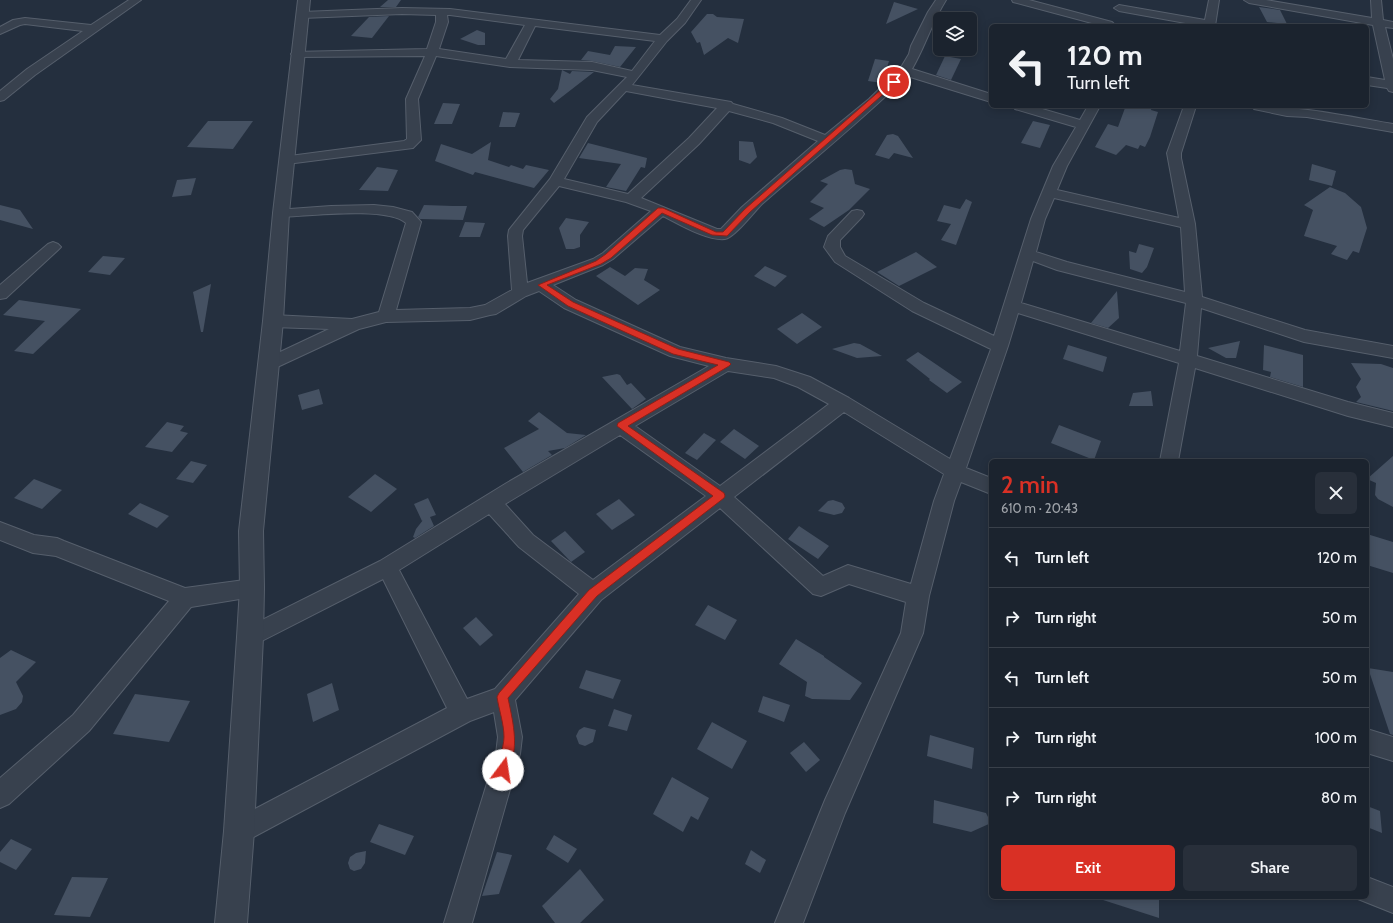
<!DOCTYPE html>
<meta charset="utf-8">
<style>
:root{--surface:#1b232e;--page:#282f3a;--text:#f1f3f6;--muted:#a0a4aa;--line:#39404a;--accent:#d93025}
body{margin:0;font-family:Cabin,sans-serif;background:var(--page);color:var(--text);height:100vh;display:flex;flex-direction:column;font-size:15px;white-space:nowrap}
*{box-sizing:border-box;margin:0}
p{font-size:13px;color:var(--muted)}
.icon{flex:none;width:22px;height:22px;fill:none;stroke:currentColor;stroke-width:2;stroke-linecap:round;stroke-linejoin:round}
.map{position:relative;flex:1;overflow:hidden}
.details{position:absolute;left:989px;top:459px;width:380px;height:440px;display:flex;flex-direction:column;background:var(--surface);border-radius:6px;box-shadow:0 2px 10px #0003,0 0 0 1px var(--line)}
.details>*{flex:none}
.hud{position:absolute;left:989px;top:24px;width:380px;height:84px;border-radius:6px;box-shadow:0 2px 10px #0003,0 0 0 1px var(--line);background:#1b232e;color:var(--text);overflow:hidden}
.controls{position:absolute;left:933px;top:12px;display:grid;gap:8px}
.controls a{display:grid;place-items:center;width:44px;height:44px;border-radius:6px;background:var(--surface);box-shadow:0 2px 10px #0003,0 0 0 1px var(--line);font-size:20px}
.pin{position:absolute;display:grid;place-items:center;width:34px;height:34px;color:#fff;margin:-17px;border:2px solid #fff;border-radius:50%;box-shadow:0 1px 4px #0007}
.me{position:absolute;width:44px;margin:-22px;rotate:14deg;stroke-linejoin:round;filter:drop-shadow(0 0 3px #0008)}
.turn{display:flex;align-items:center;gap:14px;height:84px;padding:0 12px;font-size:18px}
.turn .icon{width:52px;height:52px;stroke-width:2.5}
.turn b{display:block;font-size:28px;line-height:34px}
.round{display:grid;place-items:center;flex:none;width:42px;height:42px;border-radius:6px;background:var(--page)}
.headline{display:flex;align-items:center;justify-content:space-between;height:68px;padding:0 12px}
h1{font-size:24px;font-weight:600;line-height:30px;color:var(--accent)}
.cta{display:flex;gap:8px;margin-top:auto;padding:8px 12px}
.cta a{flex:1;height:46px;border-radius:6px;background:var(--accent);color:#fff;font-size:16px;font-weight:600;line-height:46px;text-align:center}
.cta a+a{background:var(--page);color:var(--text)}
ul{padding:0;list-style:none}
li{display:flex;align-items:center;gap:12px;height:60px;padding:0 12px;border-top:1px solid var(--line)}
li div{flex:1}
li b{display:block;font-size:15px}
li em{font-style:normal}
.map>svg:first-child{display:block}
.building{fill:#455162}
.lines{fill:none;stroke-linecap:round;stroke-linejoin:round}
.minor-casing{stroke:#565f6c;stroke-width:2}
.tertiary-casing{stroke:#565f6c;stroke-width:2}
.minor{fill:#38414e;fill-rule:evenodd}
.tertiary{fill:#38414e;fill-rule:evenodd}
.route{fill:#d93025;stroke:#8d1f18}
</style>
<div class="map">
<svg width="1393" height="923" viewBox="0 0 1393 923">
<rect width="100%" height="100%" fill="#242f3e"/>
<!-- building -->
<g class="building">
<path d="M388,0H401L396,7H380Z"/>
<path d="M894,2L918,9L886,24Z"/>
<path d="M1259,7L1280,10L1287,24L1267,22Z"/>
<path d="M707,14H713L717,17L744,19L738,43L728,38L704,55L700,42L697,43L691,32Z"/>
<path d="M389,16L372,38L351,36L369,17Z"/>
<path d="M477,30L485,33V45H478L460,39Z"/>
<path d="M615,46L636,47L620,67L592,61L581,60L588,51L610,55Z"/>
<path d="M945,56L961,59L951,80L936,75Z"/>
<path d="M875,59L889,61L882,83L868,81Z"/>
<path d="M562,70L570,74L572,71L594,72L554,103L550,99L558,89Z"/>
<path d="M443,103L460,104L452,124H434Z"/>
<path d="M1132,106H1152L1151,110L1158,112L1150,137L1145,147L1140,145L1138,149L1126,145L1116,155L1095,147L1108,124L1118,127L1125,108L1131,109Z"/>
<path d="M503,112L520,113L515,127H499Z"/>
<path d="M208,121H253L233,149L187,147Z"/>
<path d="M1033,121L1050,125L1040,148L1021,143Z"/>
<path d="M893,134L898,136L913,158L894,153L889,159L875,155L887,135Z"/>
<path d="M739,141L753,142L757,157L750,164L739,160Z"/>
<path d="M491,142L488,160L509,167L511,165L523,169L526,165L549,170L534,188L475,172L473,175L435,161L441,144L472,154Z"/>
<path d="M588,143L647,158L645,168L641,167L626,191L606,187L621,164L579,158Z"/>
<path d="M1312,164L1336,171L1332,186L1309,180Z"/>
<path d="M377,167L398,170L388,191L359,190Z"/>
<path d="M845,169L852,170L855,184L870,189L849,210L824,227L809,219L824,208L810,202L828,184L820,181L840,170Z"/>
<path d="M196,178L191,195L172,197L177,180Z"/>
<path d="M1330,187L1345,193L1361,207L1367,228L1359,253L1353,251L1347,260L1331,254L1337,246L1304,236L1313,210L1304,205Z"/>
<path d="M966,199L972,202L956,245L941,240L951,224L937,221L944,205L960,209Z"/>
<path d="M0,205L20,210L33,229L0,220Z"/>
<path d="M424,205L453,206H467L463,220L420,219L418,217Z"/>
<path d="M566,218L589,222L580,235V247L574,249H566L559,228Z"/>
<path d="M465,222L485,223L480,237H459Z"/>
<path d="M1139,244L1154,248L1147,267L1142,273L1130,269L1129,251L1136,253Z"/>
<path d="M916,252L937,267L899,286L877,272Z"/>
<path d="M103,256L125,258L110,275L88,272Z"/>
<path d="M765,266L787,276L775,287L754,276Z"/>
<path d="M610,267L625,276L635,268L648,269L644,280L660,290L638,305L596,276Z"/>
<path d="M211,284L203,332H201L193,292Z"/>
<path d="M1117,291L1119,318L1108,328L1091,323Z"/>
<path d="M19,300L81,309L33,354L14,351L45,321L3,315Z"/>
<path d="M802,313L822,327L797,344L777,329Z"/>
<path d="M1240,341L1236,358H1226L1208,348Z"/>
<path d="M854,343L860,344L882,356L857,358L832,349Z"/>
<path d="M1068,345L1107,357L1103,372L1063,359Z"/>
<path d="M1264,345L1303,355V387L1270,377L1271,372L1263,370Z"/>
<path d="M918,352L962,382L947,393L929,380L930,379L906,360Z"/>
<path d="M1351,363L1381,364L1393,368V411L1356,402L1361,397L1356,387L1361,379Z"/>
<path d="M617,374L620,375L627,385L631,383L646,399L632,409L602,377Z"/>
<path d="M319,389L323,404L302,410L298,395Z"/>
<path d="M1151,391L1153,406H1129L1133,393Z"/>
<path d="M539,412L567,433L586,435L565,448L548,451L552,455L523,472L504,448L539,429L528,421Z"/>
<path d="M167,422L184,426L180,431L188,433L172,452L145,447Z"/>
<path d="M1059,425L1101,441L1094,460L1051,443Z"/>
<path d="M734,429L759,446L745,459L720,442Z"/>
<path d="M704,433L716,440L697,460L685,453Z"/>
<path d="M1393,456V507L1378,499L1375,495L1376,483L1367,479Z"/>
<path d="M191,461L207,465L193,483L176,479Z"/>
<path d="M375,474L397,489L371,512L348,497Z"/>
<path d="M34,479L62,490L42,509L14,498Z"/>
<path d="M428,498L436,515L430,517L434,526L415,538L413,537L416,529L423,520L422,521L414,504Z"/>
<path d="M619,499L635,515L612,530L596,514Z"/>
<path d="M833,500L842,503L845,508L842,513L834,515L818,511L828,501Z"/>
<path d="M140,503L169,516L157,528L128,514Z"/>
<path d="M799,526L829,546L818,559L788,539Z"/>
<path d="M565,531L585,552L571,562L551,541Z"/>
<path d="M1367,534L1393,542V573L1367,565Z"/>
<path d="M708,605L737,620L725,640L695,625Z"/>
<path d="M476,617L493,635L480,646L463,628Z"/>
<path d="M796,639L824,656V657L862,683L850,700L812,699L805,696L807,682L779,664Z"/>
<path d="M11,650L36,662L16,682L23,696L22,702L16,709L0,715V658Z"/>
<path d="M1368,668L1393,672V735L1390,734Z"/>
<path d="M586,670L621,680L613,699L579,688Z"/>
<path d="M332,683L339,710L313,722L307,694Z"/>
<path d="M135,694L190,701L169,742L113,734Z"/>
<path d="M763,696L790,705L784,722L758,712Z"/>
<path d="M614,709L632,715L627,731L608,726Z"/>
<path d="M712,722L747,741L732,769L697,749Z"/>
<path d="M584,727L596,730L593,742L585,746L579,744L576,736L579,730Z"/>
<path d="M930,735L974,748L972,769L927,756Z"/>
<path d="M804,742L820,760L806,772L790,753Z"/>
<path d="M672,777L709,798L698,820L691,816L683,832L653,814Z"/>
<path d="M934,800L986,813L991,823L971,832L933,823Z"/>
<path d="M1367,806L1380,811L1382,833L1367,827Z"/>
<path d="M379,824L414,836L405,855L370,842Z"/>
<path d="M554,835L577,849L568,863L546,849Z"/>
<path d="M11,839L32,849L16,870L0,862V852Z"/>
<path d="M751,850L766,860L760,873L745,864Z"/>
<path d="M366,851L365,863L361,869L354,871L350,869L348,863L350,857L356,853Z"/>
<path d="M497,852L512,855L499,894L482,896Z"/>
<path d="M580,869L604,900L580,923H555L542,906Z"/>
<path d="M72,877L108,878L90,917L54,915Z"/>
<path d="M1103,897H1159V918L1103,900Z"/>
</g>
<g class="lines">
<!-- minor casing -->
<g class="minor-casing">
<g id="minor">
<path d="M129,0H141L35,75L4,100L0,101V91L27,69L83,31L25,24L20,25L0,34V27L13,20L25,18L91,25Z"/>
<path d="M691,0H701L685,23L667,41L632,85L731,102L733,104L782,118L825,135L869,99L900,69L909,54L911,46L928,12L936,0H946C932,22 925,47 912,69L991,94V102L907,76C861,121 810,162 762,204C754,212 734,238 725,239C707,241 679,224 663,216L613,259L603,265L553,285L576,300L680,347L726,358L776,366L810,377L849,398L950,459L991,349L912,311L835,262L824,247L828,236L852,211L857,210L862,211L864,214L862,217L840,240V247L845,256L924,303L994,336L1031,219L1053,166L1076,127L1015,109L1013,106H1032L1080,120L1088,106H1100L1067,166L1057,190L1179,218L1167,153L1184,106H1196L1181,153V158L1195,224L1202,297L1305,330L1393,346V358L1304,342L1201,308L1197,356L1348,402L1393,413V427L1348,416L1195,368L1178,461H1160L1179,363L1018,313L1008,346L966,468L991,478V494L961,482L954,501L929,596L923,633L845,813L803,923H775L825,800L901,633L906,602L849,584L821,596L813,594L720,508L601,600L515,700L522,737L520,754L472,923H444L496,754L498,737L494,712L470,721L248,840L239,844L230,840L226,831L230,822L447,708L383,579L250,647L242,644L239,637L242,630L380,561L505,484L709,366L670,356L564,308L539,291L526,296L496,314L490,315L470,320L386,322L359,329L273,369L267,371L261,369L258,365L261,361L329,329L273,327L267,325L265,321L267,317L273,315L352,319L379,312L406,223C388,206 307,216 281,217L276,216L274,213L276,210L331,206L374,205L393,207L412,212L421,222L396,310L470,308L485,305L512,290L508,236L509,230L550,179L587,117L627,77L592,70L510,67L436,56L418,99L421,140L413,148L287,164L282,163L280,160L282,157L404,141L407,139L406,99L425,56L297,57L293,56L291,54L293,52L427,49L436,22V15L402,14L302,18L297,15L302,12L402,8L450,9L660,35L677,19ZM447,15H450L525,25L506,59L439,49L448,22ZM535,26L655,41L632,71L592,62L518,60ZM626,91L717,108L689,138L628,194L564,179L597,122ZM729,111L773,123L818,141L742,207L721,229H717L641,198L699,144ZM559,186L626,202L651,211L603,253L593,259L527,283L522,236L523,230ZM1054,198L1181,227L1185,292L1067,262L1036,252L1045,219ZM1033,261L1057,270L1186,303L1180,351L1021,303ZM728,371L774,378L798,387L829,404L720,486L635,426ZM844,412L944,474L934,501L911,584L848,565L823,576L734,497ZM620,435L706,496L593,580L533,535L505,504ZM489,514L519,547L579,594L495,689L467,699L399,570Z"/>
<path d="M1012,0H1029L1112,22L1114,24L1112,26H1103L1013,2Z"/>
<path d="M1209,0H1219L1215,26H1202L1119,11L1114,8L1119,5L1205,20Z"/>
<path d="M1244,0H1266L1372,18L1371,0H1381L1383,20L1393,22V28L1385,27L1393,59V92L1389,91L1387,88L1367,85V77L1385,80L1373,25L1249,3Z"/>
<path d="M1252,106C1299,106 1346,116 1393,124V132L1307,117L1287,116L1254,109Z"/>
<path d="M53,242L58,244L61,247L58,250L6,298L0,299V285L48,244Z"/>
<path d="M0,522L34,535L57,538L64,541L185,588L252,579L260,581L263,588L260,595L252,597L191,607L89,731L9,804L0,808V778L73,715L169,601L56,556L33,553L0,540Z"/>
<path d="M1367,729L1393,737V761L1367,753Z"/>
<path d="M1367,877L1393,887V913L1358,899L1357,897H1367Z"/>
</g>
</g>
<!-- tertiary casing -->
<g class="tertiary-casing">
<path id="tertiary" d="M298,0H310L289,213L283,321L263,531L264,588L263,637L254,831L247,923H215L224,831L237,637L240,588L239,531L263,321L273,213Z"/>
</g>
<!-- minor -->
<use href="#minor" class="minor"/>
<!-- tertiary -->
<use href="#tertiary" class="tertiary"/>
</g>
<!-- route -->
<path class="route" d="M892,80L897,82L750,212L727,236L712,235L662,213L611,258L601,264L547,285L573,302L678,349L729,362L731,364L729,366L628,426L724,493L725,496L724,498L597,596L508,698C514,727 519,746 508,774L503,776L499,774C496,766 504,748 504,737C504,724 499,710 497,697L499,693L589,590L713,496L617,426L618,423L718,365L673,354L568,306L538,285L596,261L606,254L658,208H663L716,232H723L745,209Z"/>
</svg>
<div class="controls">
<a><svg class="icon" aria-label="layers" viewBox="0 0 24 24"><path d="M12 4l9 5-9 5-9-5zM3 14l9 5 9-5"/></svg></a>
</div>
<div class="pin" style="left:894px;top:82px;background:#d93025"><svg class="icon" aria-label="arrive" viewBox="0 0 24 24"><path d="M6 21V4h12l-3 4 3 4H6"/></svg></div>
<svg class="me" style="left:503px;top:770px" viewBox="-20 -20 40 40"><circle r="19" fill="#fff"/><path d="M0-13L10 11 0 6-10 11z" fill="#d93025"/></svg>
<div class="hud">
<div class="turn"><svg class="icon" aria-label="left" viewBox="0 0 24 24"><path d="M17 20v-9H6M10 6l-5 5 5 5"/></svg><div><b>120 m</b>Turn left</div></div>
</div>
<section class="details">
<div class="headline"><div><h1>2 min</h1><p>610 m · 20:43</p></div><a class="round"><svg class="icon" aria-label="close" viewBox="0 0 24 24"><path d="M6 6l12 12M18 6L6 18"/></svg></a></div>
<ul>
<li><svg class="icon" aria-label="left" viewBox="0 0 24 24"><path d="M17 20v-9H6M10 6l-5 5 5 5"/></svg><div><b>Turn left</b></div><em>120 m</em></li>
<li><svg class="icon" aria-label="right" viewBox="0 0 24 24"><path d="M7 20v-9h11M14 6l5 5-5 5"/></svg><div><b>Turn right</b></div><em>50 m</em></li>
<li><svg class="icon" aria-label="left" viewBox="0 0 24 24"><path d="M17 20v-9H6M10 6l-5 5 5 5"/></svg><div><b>Turn left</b></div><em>50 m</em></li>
<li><svg class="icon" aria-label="right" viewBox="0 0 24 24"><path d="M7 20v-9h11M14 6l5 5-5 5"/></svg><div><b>Turn right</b></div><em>100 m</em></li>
<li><svg class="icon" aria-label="right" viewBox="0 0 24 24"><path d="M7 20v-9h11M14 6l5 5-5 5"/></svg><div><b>Turn right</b></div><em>80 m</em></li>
</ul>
<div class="cta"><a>Exit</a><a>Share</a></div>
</section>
</div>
